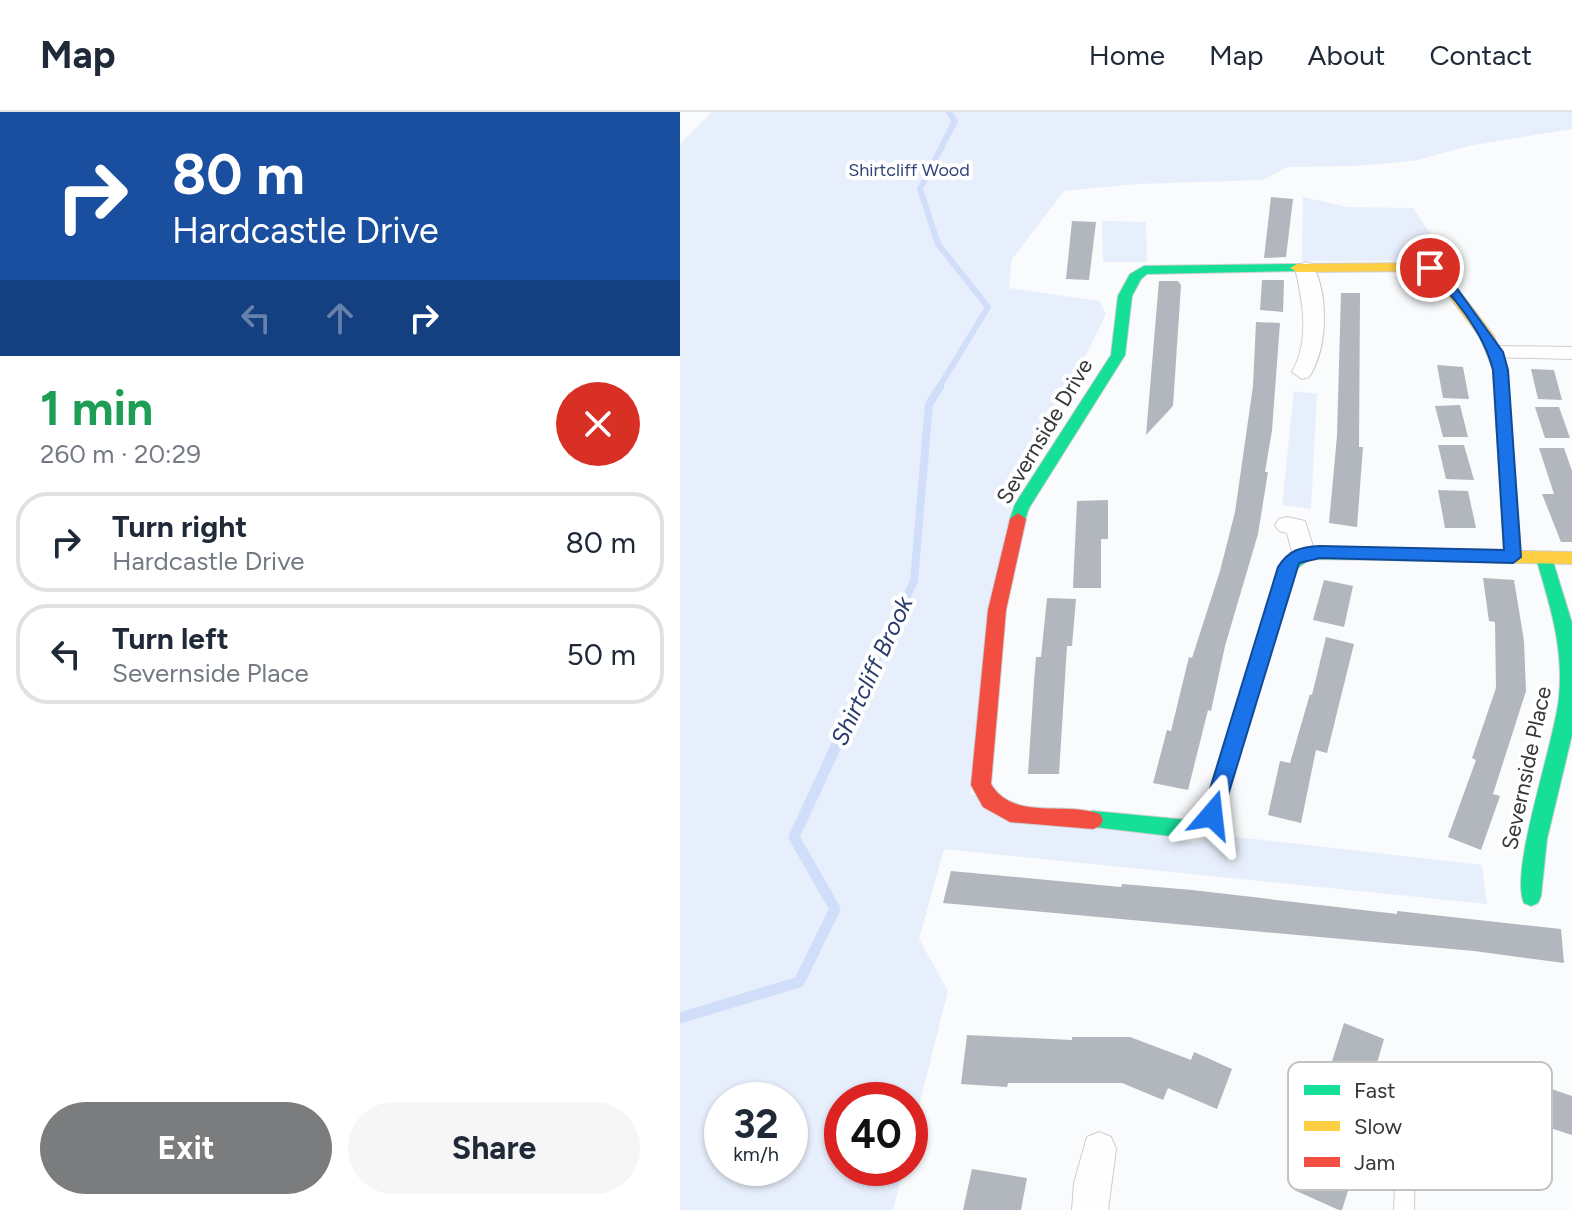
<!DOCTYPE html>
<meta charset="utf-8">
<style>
:root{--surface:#fff;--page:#f6f6f7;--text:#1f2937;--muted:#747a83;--line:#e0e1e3;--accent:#7a7c7e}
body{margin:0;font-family:Figtree,sans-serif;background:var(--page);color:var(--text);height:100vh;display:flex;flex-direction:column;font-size:30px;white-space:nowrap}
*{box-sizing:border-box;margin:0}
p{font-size:26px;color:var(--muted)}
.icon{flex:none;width:44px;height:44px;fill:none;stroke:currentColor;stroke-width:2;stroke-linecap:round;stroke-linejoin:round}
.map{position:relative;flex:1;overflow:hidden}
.side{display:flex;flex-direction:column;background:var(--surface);width:680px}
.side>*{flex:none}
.hud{background:#1a4fa0;color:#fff;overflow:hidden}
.speed{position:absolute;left:24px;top:970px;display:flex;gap:16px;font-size:40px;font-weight:700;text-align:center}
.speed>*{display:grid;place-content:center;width:104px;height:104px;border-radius:50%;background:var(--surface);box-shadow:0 2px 6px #0004;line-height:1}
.speed small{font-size:20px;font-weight:400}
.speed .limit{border:12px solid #d22;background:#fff;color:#111}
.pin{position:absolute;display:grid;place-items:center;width:68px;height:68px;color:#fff;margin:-34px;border:4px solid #fff;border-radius:50%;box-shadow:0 2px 8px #0007}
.me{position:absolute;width:88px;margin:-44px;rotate:17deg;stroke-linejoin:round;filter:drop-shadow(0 0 6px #0008)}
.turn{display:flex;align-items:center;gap:28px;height:168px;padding:0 40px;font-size:36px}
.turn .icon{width:104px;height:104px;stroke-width:2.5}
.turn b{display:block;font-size:56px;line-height:68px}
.lanes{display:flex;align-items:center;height:76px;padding:0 40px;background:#0003;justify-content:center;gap:40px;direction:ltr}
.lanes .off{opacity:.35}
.round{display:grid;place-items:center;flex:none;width:84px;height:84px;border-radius:42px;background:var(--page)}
.overview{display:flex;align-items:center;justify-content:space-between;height:136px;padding:0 40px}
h1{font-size:48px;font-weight:700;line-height:60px;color:#1e9e55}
.button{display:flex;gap:16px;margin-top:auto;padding:16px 40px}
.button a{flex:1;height:92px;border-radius:48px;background:var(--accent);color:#fff;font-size:32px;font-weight:700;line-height:92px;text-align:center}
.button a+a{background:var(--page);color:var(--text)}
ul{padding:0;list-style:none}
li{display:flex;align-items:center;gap:24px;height:100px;margin:0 16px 12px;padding:0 24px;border:4px solid var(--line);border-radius:32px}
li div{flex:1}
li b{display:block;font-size:30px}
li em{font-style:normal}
header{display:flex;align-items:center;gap:48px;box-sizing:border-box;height:112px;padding:0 40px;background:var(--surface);border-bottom:2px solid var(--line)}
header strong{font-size:38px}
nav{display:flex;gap:44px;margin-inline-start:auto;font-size:28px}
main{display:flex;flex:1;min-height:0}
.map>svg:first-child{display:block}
.green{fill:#e8effc;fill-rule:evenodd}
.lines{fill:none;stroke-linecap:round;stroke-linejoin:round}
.stream-far2{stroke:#d0defa;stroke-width:6}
.stream-far1{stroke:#d0defa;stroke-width:8}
.stream{stroke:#d0defa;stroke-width:11}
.building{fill:#b2b6bd}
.lane-casing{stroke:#cdced0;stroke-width:2}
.street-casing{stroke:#cdced0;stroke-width:2}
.fast-casing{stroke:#cdced0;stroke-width:2}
.slow-casing{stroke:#cdced0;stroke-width:2}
.jam-casing{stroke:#cdced0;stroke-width:2}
.lane{fill:#fefeff;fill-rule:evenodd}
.street{fill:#fefeff;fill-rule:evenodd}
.fast{fill:#16e098;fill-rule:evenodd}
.slow{fill:#ffcf43;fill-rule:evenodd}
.jam{fill:#f24e42;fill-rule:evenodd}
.route{fill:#1a73e8;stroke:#114b97;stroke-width:2}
.labels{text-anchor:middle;stroke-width:8;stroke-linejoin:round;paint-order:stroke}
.far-park-label{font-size:18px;fill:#324578;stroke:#fff}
.street-label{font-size:22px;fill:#363739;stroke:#fff}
.water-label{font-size:24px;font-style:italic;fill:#293b6d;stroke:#fff}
.key{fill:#fff;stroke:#c3c3c4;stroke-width:2}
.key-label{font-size:22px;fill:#363739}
</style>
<header>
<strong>Map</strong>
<nav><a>Home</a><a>Map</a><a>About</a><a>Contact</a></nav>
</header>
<main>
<section class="side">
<div class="hud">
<div class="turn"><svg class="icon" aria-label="right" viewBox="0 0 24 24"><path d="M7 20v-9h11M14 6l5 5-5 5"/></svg><div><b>80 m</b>Hardcastle Drive</div></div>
<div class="lanes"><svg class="icon off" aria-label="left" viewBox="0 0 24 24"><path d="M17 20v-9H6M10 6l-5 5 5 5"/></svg><svg class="icon off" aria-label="ahead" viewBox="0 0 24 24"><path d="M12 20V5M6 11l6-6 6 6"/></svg><svg class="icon" aria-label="right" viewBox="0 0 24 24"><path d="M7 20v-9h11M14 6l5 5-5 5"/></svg></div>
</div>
<div class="overview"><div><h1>1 min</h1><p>260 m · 20:29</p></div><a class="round" style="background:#d93025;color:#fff"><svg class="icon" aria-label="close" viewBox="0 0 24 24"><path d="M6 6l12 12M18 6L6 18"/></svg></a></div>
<ul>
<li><svg class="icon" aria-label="right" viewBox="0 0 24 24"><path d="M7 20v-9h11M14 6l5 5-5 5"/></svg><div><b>Turn right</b><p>Hardcastle Drive</p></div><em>80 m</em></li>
<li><svg class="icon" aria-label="left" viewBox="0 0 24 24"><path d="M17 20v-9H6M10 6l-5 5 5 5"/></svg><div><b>Turn left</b><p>Severnside Place</p></div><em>50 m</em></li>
</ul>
<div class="button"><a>Exit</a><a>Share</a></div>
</section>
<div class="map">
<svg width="892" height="1098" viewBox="0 0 892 1098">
<rect width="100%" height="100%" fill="#f9fbfd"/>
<!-- green -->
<g class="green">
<path d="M32,0H892V17L793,33L733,49L673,54L607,55L583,68L457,72L384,79L332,147L329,176L419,189L426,202L332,395L290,682L514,731L540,723L802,753L807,792L264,737L239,827L268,879L230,1030V988H162V1056H224L213,1098H0V32ZM42,988H110V1056H42Z"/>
<path d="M623,85L667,95L733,96L768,149H622Z"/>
<path d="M422,109L466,110L467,150H423Z"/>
<path d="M614,279L637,282L631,397L602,393Z"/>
</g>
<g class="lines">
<!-- stream-far2 -->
<path class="stream-far2" d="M258,277L308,195L258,132L240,77L275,9L269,0"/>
<!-- stream-far1 -->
<path class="stream-far1" d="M156,634L234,469L249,292L260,275"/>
<!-- stream -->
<path class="stream" d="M0,906L119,870L155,797L114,725L157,632"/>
</g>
<!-- building -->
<g class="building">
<path d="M591,85L613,87L606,145L584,146Z"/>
<path d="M392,109L416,110L409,168L386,167Z"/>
<path d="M582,168H604L603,200L580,198Z"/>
<path d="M479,169H498L501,173L493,294L466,323Z"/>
<path d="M661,181H680L679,335H683L677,415L649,411L657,324Z"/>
<path d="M576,210L600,211L592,318L585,360H588L578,422L545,534L531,599L528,598L508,678L473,671L487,618L491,619L509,545L512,546L540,459L555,400L573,274Z"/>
<path d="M757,253L783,255L789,287L763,286Z"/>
<path d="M851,257L874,258L882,288L858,287Z"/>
<path d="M780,293L788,325H763L755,294Z"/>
<path d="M855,295H879L890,326H865Z"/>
<path d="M758,333H784L794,368L766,367Z"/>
<path d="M859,336H884L892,359V430H881L862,382H874Z"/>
<path d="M758,378L788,379L796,416H765Z"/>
<path d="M428,388V427H421V476H393L397,389Z"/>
<path d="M803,466L834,468L844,529L846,579L813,682L820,684L801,738L768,725L796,648L792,646L816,576L815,510L809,509Z"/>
<path d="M644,468L673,474L664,515L633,508Z"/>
<path d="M367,486L396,487L392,534H387L379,662H348L354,570L356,545H361Z"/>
<path d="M646,525L674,532L647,641L636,638L621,711L588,703L600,649L610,651L630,582L632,583Z"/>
<path d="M271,759L441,775L442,772L512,778L717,802V799L881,817L884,851L794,839L263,791Z"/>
<path d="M664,911L704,927L693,965L688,964L661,1050L675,1056L662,1098H659L614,1078L637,1007L624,1001L639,958L648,962Z"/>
<path d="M287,923L392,928V925H450L511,948L514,940L552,957L537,997L488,976L483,988L442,971H328L327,975L281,972Z"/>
<path d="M778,956L828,975L830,963L892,984V1023L867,1015L866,1028L808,1008L806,1022L767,1007Z"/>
<path d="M292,1057L347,1066L341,1098H283Z"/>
</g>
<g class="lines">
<!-- lane casing -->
<g class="lane-casing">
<path id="lane" d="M740,950L746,953L749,959L735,1036L734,1098H714L717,1036L731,959L734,953Z"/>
</g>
<!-- street casing -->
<g class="street-casing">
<g id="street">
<path d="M625,150L632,152C649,182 648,236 629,265L622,267L612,260C630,229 623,189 615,156Z"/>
<path d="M816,234L892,235V247L809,245L806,240L809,235Z"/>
<path d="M607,405L625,409L635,441L632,447L623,450L614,447L607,421L599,419L595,413L599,407Z"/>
<path d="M419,1020L431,1025L436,1037L428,1098H392L394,1071L407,1025Z"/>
</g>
</g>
<!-- fast casing -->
<g class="fast-casing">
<g id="fast">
<path d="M617,152L622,153V159L467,162L461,167L452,184L445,243L349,396L344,411H332L330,407L335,392L431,243L438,184L450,162L464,154Z"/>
<path d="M629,435L707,436L715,442L707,448L630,447L615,458L539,709L528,719L508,726L406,714L403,708L406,702L413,699L508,708L524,698L599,455L611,441Z"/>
<path d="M864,440L872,446L892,511V623L867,727L861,784L858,791L851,794L844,791C829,758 875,630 879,585C884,536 870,493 856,446Z"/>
</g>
</g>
<!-- slow casing -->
<g class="slow-casing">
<path id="slow" d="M740,151L762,156L814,224L827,258L841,439L892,440V452L707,448L699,442L707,436L824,438L813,258L800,225L752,162L740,159L617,160L610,156L617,152Z"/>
</g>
<!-- jam casing -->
<g class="jam-casing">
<path id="jam" d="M338,401L346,407L326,498L311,672C332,709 386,689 420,702L423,708L420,714L413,717L330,710L303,695L291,673L308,498L330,407Z"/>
</g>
<!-- lane -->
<use href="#lane" class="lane"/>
<!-- street -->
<use href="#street" class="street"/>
<!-- fast -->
<use href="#fast" class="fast"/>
<!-- slow -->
<use href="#slow" class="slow"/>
<!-- jam -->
<use href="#jam" class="jam"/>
</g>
<!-- route -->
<path class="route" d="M750,152L762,156L823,240L828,258L841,445L833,451L640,446L619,451L542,703L539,709L532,712L525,709L522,703L598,455C609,438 620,435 640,434L824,438L813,258C804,221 772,180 743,156Z"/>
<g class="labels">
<!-- far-park labels -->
<g class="far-park-label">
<text x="229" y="64">Shirtcliff Wood</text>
</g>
<!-- street labels -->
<g class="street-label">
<text transform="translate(364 319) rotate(-59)" y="8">Severnside Drive</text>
<text transform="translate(846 656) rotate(-78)" y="8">Severnside Place</text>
</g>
<!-- water labels -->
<g class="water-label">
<text transform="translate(192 559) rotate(-65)" y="8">Shirtcliff Brook</text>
</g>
</g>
<!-- legend -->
<rect x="608" y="950" width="264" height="128" rx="12" class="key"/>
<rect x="624" y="973" width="36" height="10" fill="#16e098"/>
<rect x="624" y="1009" width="36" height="10" fill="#ffcf43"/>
<rect x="624" y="1045" width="36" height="10" fill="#f24e42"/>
<g class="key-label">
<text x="674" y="986">Fast</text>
<text x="674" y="1022">Slow</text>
<text x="674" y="1058">Jam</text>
</g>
</svg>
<div class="speed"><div>32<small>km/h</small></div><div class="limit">40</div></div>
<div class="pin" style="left:750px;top:156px;background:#d93025"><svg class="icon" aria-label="arrive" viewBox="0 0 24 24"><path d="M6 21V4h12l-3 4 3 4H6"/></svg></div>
<svg class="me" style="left:532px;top:703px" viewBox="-20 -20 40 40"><path d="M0-17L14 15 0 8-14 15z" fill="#1a73e8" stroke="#fff" stroke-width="4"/></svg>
</div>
</main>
